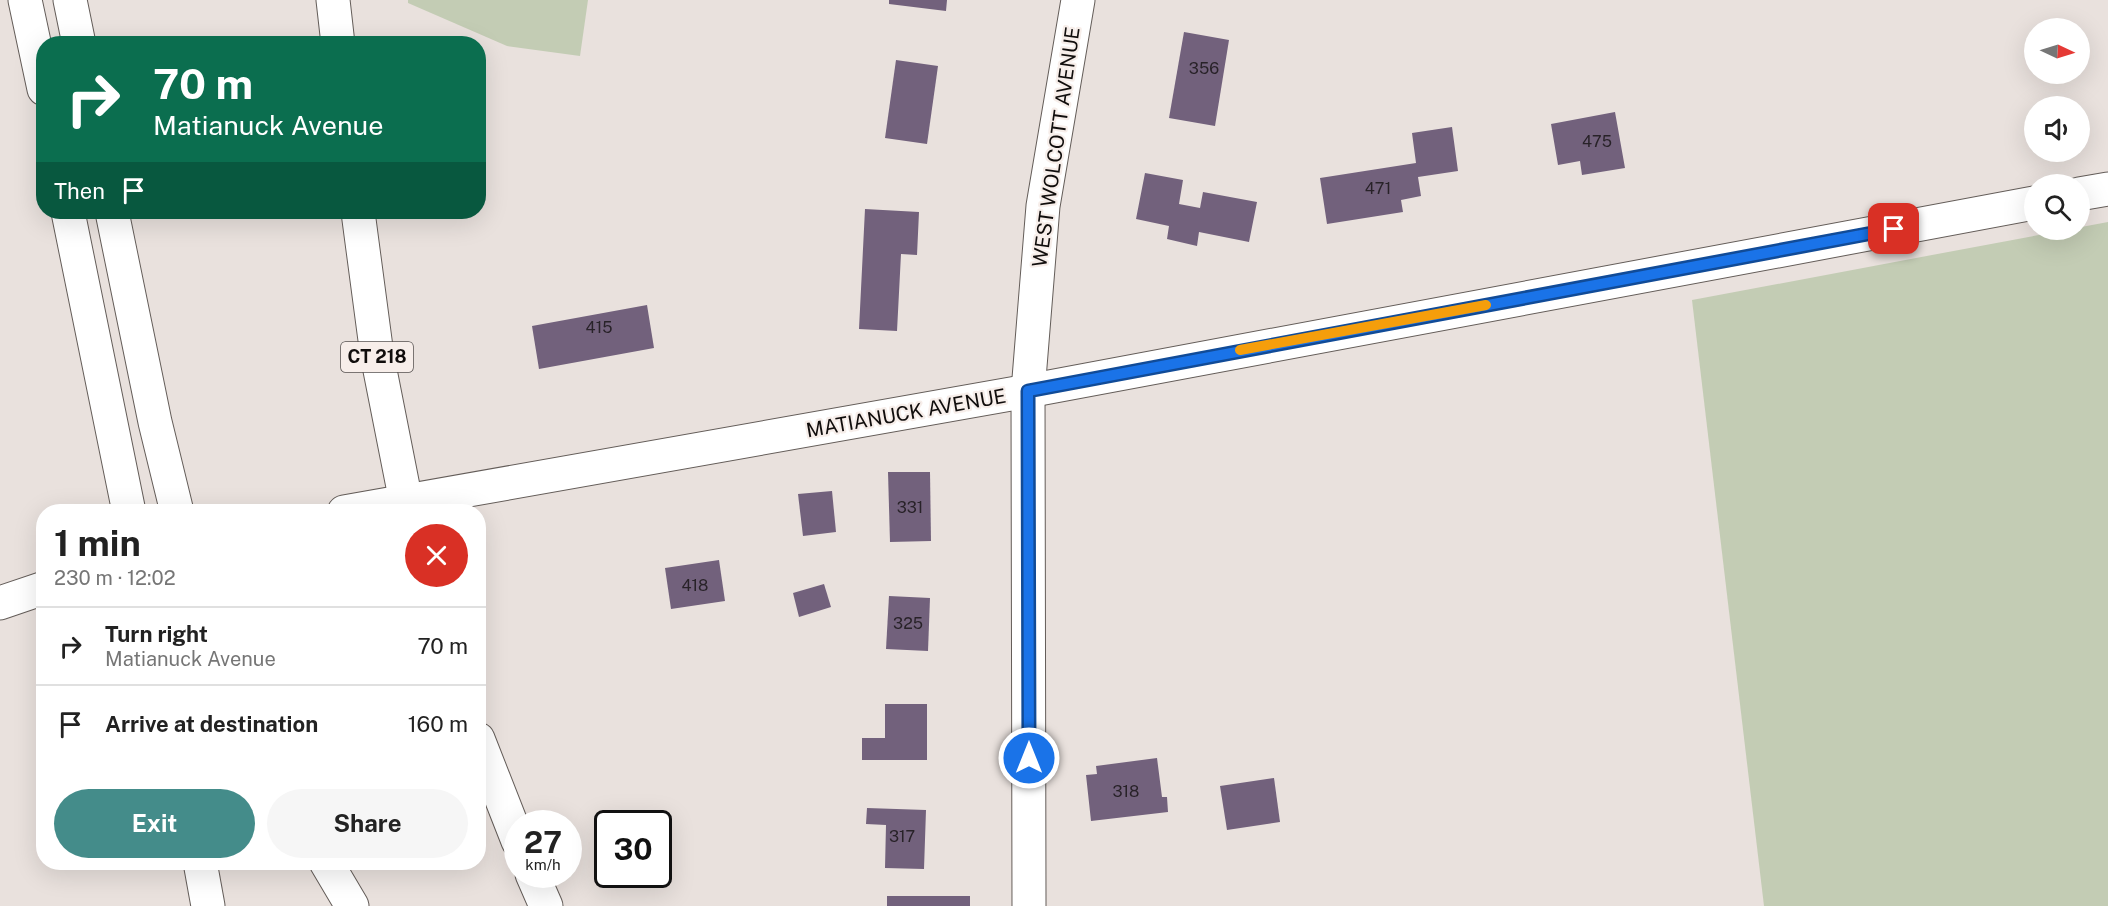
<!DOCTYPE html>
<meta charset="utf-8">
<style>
:root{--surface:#fff;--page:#f6f6f6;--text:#222;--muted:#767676;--line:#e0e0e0;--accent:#448c8a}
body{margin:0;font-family:"Public Sans",sans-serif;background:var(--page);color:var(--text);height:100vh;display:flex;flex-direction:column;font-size:22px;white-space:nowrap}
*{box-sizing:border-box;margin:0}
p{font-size:20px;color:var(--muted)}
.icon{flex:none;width:33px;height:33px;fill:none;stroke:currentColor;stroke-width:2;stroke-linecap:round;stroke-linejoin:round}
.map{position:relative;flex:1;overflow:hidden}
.panel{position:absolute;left:36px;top:504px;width:450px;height:366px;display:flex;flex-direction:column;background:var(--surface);border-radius:24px;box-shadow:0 6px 24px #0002}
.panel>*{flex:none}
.hud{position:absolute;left:36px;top:36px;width:450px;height:183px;border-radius:24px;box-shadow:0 6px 24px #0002;background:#0b6e4f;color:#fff;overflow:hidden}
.needle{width:39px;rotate:94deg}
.controls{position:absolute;left:2024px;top:18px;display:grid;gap:12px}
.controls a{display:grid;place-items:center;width:66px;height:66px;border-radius:50%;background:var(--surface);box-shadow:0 6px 24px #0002;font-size:30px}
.speed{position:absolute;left:504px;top:810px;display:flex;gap:12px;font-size:30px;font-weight:700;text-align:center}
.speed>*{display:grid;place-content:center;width:78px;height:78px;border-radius:50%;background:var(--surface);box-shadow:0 6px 24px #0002;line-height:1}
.speed small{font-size:15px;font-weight:400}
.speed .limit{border:3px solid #111;border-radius:9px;background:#fff;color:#111}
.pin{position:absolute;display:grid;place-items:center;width:51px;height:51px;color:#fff;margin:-26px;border-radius:12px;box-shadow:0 3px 9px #0006}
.me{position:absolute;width:66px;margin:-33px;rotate:0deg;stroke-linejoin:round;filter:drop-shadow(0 0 4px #0008)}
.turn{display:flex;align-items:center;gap:21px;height:126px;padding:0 18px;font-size:27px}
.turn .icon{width:78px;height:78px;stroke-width:2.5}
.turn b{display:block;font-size:42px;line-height:51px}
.then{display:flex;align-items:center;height:57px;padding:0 18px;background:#0003;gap:12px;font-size:22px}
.round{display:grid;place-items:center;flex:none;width:63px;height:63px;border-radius:32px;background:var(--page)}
.overview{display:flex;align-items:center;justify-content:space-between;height:102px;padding:0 18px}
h1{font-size:36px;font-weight:700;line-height:45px}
.action{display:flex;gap:12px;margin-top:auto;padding:12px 18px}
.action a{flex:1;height:69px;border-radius:36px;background:var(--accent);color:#fff;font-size:24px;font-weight:700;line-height:69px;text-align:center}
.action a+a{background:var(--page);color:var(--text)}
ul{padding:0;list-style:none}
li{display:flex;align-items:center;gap:18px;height:78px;padding:0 18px;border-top:2px solid var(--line)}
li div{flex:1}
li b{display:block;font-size:22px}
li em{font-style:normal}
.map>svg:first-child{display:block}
.green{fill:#c3ccb4}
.building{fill:#72617c}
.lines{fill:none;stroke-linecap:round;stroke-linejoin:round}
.minor-casing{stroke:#645d59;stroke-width:35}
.tertiary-casing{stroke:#645d59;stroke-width:35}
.primary-casing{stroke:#645d59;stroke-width:35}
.motorway-casing{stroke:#645d59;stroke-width:35}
.minor{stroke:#fff;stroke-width:33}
.tertiary{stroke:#fff;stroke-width:33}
.primary{stroke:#fff;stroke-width:33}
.motorway{stroke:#fff;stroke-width:33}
.route-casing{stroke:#114b97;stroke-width:15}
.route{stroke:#1a73e8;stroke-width:10}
.slow{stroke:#f59e0b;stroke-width:10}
.labels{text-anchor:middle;stroke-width:4.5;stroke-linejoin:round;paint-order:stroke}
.number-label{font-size:16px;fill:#282228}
.shield{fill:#f7eeea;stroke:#55504f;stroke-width:1.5}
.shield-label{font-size:18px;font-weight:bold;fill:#100d0c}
.street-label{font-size:20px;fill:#100d0c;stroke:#f7eeea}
</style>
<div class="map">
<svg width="2108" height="906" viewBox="0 0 2108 906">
<rect width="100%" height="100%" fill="#e9e1dd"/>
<!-- green -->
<g class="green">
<path d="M408,0H588L580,56L507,46L408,3Z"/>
<path d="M2108,222V906H1764L1692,300Z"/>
</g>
<!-- building -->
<g class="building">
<path d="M889,0H947L946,11L889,4Z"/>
<path d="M1184,32L1229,40L1215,126L1169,118Z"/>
<path d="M896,60L938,66L927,144L885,138Z"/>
<path d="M1615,112L1625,168L1582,175L1580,161L1558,165L1551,124Z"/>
<path d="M1452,127L1458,171L1418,177L1421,196L1401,200L1403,212L1327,224L1320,178L1416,163L1412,133Z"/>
<path d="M1145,173L1183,180L1179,204L1200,208L1203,192L1257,202L1249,242L1199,232L1197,246L1167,239L1169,226L1136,219Z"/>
<path d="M865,209L919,212L917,255L901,254L897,331L859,329Z"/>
<path d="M647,305L654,348L539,369L532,326Z"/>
<path d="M888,472H930L931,541L890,542Z"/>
<path d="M832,491L836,532L803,536L798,494Z"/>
<path d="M719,560L725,601L671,609L665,568Z"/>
<path d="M824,584L831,607L799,617L793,593Z"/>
<path d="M889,596L930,598L928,651L886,649Z"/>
<path d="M885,704H927V760H862V738H885Z"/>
<path d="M1157,758L1162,797H1167L1168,812L1091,821L1086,775L1097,774L1096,766Z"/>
<path d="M1274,778L1280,822L1227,830L1220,786Z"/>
<path d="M867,808L926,810L924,869L885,868L886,825L866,824Z"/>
<rect x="887" y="896" width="83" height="10"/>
</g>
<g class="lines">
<!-- minor casing -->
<g class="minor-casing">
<path id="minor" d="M1029,906L1028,391L1043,206L1078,0"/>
</g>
<!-- tertiary casing -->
<g class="tertiary-casing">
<g id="tertiary">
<path d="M2079,194L2108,189"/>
<path d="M344,512L1028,391L2034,203"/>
<path d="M0,603L44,588"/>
</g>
</g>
<!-- primary casing -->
<g class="primary-casing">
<g id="primary">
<path d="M333,0L338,44"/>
<path d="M358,212L377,355L408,512"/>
<path d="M478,739L518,841"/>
<path d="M532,874L546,906"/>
</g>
</g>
<!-- motorway casing -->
<g class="motorway-casing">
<g id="motorway">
<path d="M25,0L44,89"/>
<path d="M70,0L79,44"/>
<path d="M68,212L129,512"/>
<path d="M112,212L155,422L177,512"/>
<path d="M200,862L208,906"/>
<path d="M326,862L352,906"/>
</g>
</g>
<!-- minor -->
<use href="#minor" class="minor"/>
<!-- tertiary -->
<use href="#tertiary" class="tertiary"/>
<!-- primary -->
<use href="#primary" class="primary"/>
<!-- motorway -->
<use href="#motorway" class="motorway"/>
</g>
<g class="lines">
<!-- route casing -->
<g class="route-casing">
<path id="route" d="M1029,758L1028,391L1894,229"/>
</g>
<!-- route -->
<use href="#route" class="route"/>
<!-- slow -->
<path class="slow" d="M1240,350L1486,305"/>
</g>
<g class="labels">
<!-- number labels -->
<g class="number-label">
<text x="1204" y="74">356</text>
<text x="1597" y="147">475</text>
<text x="1378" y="194">471</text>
<text x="599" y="333">415</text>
<text x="910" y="513">331</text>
<text x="695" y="591">418</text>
<text x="908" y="629">325</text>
<text x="1126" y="797">318</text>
<text x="902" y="842">317</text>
</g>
<!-- shield labels -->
<rect class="shield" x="341" y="342" width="72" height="30" rx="4.5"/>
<g class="shield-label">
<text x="377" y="363">CT 218</text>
</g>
<!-- street labels -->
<g class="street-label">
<text transform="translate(1056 147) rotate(-82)" y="7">WEST WOLCOTT AVENUE</text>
<text transform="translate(906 413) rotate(-10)" y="7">MATIANUCK AVENUE</text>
</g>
</g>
</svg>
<div class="controls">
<a><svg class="needle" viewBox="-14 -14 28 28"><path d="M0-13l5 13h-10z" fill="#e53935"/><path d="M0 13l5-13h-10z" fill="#767676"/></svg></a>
<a><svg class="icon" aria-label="sound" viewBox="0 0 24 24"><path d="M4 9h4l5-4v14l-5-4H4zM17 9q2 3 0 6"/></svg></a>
<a><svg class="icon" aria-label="search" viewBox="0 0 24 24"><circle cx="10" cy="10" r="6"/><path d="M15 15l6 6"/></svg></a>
</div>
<div class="speed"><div>27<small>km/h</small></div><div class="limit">30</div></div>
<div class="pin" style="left:1894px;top:229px;background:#d93025"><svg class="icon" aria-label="arrive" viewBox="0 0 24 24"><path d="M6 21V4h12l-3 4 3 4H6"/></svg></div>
<svg class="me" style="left:1029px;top:758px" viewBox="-20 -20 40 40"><circle r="17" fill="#1a73e8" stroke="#fff" stroke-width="3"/><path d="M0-11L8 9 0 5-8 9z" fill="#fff"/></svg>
<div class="hud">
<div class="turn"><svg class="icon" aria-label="right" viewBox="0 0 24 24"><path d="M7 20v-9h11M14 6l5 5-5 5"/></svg><div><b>70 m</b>Matianuck Avenue</div></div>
<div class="then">Then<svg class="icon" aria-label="arrive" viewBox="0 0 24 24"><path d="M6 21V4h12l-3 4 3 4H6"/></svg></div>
</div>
<section class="panel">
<div class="overview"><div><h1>1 min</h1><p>230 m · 12:02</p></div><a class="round" style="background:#d93025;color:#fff"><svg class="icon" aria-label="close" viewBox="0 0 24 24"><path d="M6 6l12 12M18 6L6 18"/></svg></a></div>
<ul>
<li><svg class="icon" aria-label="right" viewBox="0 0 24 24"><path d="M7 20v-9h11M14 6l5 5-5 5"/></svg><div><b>Turn right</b><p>Matianuck Avenue</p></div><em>70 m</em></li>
<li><svg class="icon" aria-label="arrive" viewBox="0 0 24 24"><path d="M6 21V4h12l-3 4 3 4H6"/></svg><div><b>Arrive at destination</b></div><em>160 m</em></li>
</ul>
<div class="action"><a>Exit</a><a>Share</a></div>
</section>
</div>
